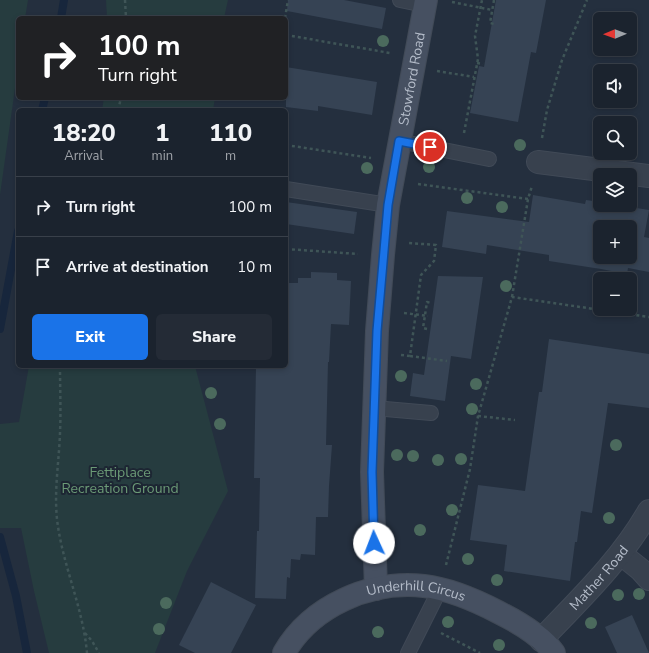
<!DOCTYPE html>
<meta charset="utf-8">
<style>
:root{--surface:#1b232e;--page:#242b36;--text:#f1f3f6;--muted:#a0a4aa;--line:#39404a;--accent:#1a73e8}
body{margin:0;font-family:"Nunito Sans",sans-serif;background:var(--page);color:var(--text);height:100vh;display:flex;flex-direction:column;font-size:15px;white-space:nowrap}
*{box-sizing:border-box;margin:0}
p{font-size:13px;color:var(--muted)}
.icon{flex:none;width:22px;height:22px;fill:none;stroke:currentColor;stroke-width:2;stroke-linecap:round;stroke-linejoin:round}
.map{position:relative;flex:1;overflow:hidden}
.side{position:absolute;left:16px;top:108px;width:272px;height:260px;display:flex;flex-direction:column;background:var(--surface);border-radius:6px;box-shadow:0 2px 6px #0003,0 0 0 1px var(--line)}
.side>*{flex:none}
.top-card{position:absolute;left:16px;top:16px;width:272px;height:84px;border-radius:6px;box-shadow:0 2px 6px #0003,0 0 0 1px var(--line);background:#202124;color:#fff;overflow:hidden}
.needle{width:26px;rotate:269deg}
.fabs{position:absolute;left:593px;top:12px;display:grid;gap:8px}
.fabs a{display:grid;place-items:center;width:44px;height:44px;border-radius:6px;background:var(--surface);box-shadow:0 2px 6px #0003,0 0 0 1px var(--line);font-size:20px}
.pin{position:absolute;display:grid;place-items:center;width:34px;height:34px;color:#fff;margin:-17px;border:2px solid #fff;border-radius:50%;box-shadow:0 1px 4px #0007}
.me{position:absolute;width:44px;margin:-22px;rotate:358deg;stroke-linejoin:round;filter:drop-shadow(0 0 3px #0008)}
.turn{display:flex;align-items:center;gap:14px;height:84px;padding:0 16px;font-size:18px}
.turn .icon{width:52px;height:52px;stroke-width:2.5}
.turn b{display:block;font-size:28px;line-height:34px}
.eta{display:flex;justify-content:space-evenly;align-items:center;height:68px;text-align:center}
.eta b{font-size:24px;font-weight:800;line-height:28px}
.button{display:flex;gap:8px;margin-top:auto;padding:8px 16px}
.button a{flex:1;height:46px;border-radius:6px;background:var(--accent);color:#fff;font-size:16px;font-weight:800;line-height:46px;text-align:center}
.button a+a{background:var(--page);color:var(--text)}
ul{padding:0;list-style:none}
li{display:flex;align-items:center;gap:12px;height:60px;padding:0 16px;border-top:1px solid var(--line)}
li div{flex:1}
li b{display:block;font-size:15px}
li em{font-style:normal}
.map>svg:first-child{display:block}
.green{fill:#263c3f}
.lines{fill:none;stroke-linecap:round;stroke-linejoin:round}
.stream{stroke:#17263c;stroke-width:8}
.building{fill:#364354;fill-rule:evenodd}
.lane-casing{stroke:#414a57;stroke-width:16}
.street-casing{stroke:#414a57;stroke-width:24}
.secondary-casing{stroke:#414a57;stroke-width:24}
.path{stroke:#3f5557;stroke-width:2.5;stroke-dasharray:3 3;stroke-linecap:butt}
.lane{stroke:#38414e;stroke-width:14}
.street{stroke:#38414e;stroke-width:22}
.secondary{stroke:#465061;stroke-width:22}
.tree{fill:#4b6a5d}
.route-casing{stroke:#114b97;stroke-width:10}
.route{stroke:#1a73e8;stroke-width:7}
.labels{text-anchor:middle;stroke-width:4;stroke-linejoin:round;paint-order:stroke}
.street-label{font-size:14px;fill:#b4bcc9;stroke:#1d2633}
.park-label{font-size:14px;fill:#6b9a76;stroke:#1d2633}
</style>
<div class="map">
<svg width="649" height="653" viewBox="0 0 649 653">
<rect width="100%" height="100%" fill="#242f3e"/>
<!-- green -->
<g class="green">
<path d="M0,0H28L25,18H18V67L0,195Z"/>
<path d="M106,0H228L224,18H107Z"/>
<path d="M104,98H215L213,110H102Z"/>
<path d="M29,366H195L228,491L187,571L155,653H49L34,591L21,528H0V424L19,422Z"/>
</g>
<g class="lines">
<!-- stream -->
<g class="stream">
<path d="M61,18L64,0"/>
<path d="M42,110L45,98"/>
<path d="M0,329L18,231"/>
<path d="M0,537L16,596L27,653"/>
</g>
</g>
<!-- building -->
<g class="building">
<path d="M288,0H344L386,8L382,29L287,11Z"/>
<path d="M496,0H546L536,53L531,52L518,122L470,113L479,66L484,67Z"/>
<path d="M286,67L377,82L372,115L318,106V111L286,107Z"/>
<path d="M533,195L585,204L586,200L600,202V205H618L649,210L644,237L649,238V272L628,268L627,274L601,269L549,261V255L487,245L486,254L442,247L447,211L529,222ZM600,227H630V257H600Z"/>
<path d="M286,202L357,212L354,234L286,224Z"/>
<path d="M311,272L337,273V280L351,281L349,325L331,324L329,362H328L326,445H332L329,486L328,517H316L315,555L301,554L300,560L291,559L290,578L287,577L286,599L255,598L257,531H259L260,478H254L256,366H286V283H298V278H311Z"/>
<path d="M438,276L483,277L471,359L451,356L445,401L410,396L413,373L424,375Z"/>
<path d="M549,339L649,354V408L608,403L592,513L581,511L577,542H575L570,581L504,571L507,545L470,540L478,485L525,491L539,392H542Z"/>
<path d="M211,582L256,605L231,653H195L179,645Z"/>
<path d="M632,615L649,653H617L605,627Z"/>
</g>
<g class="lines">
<!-- lane casing -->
<g class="lane-casing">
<g id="lane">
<path d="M400,0L424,5"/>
<path d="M399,141L489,159"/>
<path d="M286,189L388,205"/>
<path d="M374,408L431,413"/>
<path d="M408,653L440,589"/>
</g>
</g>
<!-- street casing -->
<g class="street-casing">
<g id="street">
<path d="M538,162L649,176"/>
<path d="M621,554L641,570L649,579"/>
<path id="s1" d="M541,640C580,599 621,560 649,511"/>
</g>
</g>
<!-- secondary casing -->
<g class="secondary-casing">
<g id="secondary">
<path id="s2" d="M376,589L372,472L377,331L383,255L388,205L426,0"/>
<path id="s3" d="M284,653C311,606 370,580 424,586C450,589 475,600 498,612C518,622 541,635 554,653"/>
</g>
</g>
<!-- path -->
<g class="path">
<path d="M125,0L126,18"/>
<path d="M494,0L490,23L494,24"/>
<path d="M452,2L492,10"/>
<path d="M285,18L288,0"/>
<path d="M286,35L390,53"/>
<path d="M477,63L483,64"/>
<path d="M437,71L474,77"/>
<path d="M118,110L121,98"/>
<path d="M464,133L478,59L475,36L482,0"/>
<path d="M542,138L547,110L562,60L587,0"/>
<path d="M286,145L371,158"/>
<path d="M418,184L528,199"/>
<path d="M286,249L358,254"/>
<path d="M512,297L528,199L532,186"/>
<path d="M404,313L428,316"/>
<path d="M427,329L423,328L427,302L431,303"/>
<path d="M401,355L410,356L421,275L434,261L436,245L409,243"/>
<path d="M410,356L447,361"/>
<path d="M60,366C60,388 61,411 60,433C59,462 54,490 57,519C62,564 83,607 87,653"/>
<path d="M478,416L515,420"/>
<path d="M446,565L470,469L478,416L512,297L649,317"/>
<path d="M85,633L92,641L99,653"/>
<path d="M441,633L480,653"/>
</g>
<!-- lane -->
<use href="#lane" class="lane"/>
<!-- street -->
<use href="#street" class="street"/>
<!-- secondary -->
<use href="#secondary" class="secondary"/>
</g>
<!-- trees -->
<g class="tree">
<circle cx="383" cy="41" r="6"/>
<circle cx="520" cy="145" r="6"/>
<circle cx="429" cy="167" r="6"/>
<circle cx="367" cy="168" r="6"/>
<circle cx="467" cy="198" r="6"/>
<circle cx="502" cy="207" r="6"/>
<circle cx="506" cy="286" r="6"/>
<circle cx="401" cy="376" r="6"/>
<circle cx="476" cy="384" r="6"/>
<circle cx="211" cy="393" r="6"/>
<circle cx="472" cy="409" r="6"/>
<circle cx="220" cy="424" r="6"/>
<circle cx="616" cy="445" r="6"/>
<circle cx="397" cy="455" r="6"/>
<circle cx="413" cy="456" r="6"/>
<circle cx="461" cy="459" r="6"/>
<circle cx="438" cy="460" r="6"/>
<circle cx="452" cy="510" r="6"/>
<circle cx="609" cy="518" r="6"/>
<circle cx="420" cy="530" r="6"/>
<circle cx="468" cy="559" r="6"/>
<circle cx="497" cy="580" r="6"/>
<circle cx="639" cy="594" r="6"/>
<circle cx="618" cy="595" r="6"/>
<circle cx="166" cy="603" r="6"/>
<circle cx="448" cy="622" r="6"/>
<circle cx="591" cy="623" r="6"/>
<circle cx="159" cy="629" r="6"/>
<circle cx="378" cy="632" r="6"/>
<circle cx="499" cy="645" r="6"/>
</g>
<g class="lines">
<!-- route casing -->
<g class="route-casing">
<path id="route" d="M374,543L372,472L377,331L388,205L399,141L430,147"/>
</g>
<!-- route -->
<use href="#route" class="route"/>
</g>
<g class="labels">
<!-- street labels -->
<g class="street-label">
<text dy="5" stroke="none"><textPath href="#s2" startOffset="513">Stowford Road</textPath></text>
<text dy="5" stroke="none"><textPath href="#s1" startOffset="85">Mather Road</textPath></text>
<text dy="5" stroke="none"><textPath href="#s3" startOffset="156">Underhill Circus</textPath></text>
</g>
<!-- park labels -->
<g class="park-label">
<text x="120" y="477">Fettiplace<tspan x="120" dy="16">Recreation Ground</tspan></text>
</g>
</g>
</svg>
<div class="fabs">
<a><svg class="needle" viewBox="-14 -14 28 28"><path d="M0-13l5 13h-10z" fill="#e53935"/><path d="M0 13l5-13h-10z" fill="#a0a4aa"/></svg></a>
<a><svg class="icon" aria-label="sound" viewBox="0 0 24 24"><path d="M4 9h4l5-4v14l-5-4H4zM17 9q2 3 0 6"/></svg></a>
<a><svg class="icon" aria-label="search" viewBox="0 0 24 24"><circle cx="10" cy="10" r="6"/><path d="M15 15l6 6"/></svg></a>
<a><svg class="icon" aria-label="layers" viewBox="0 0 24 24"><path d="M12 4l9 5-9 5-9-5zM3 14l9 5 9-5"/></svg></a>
<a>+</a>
<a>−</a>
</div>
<div class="pin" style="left:430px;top:147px;background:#d93025"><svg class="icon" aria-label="arrive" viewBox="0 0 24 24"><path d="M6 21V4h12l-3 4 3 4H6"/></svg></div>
<svg class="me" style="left:374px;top:543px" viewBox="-20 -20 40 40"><circle r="19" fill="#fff"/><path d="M0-13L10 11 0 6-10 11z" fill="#1a73e8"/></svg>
<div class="top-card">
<div class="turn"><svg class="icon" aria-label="right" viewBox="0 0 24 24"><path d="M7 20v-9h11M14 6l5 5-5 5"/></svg><div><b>100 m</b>Turn right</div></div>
</div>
<section class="side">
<div class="eta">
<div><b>18:20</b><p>Arrival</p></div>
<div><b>1</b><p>min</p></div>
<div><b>110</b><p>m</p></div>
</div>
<ul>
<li><svg class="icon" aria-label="right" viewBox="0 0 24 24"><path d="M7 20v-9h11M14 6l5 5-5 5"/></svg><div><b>Turn right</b></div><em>100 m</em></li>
<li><svg class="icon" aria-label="arrive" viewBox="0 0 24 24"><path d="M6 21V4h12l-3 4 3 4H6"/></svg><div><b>Arrive at destination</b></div><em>10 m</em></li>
</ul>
<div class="button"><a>Exit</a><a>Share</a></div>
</section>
</div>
